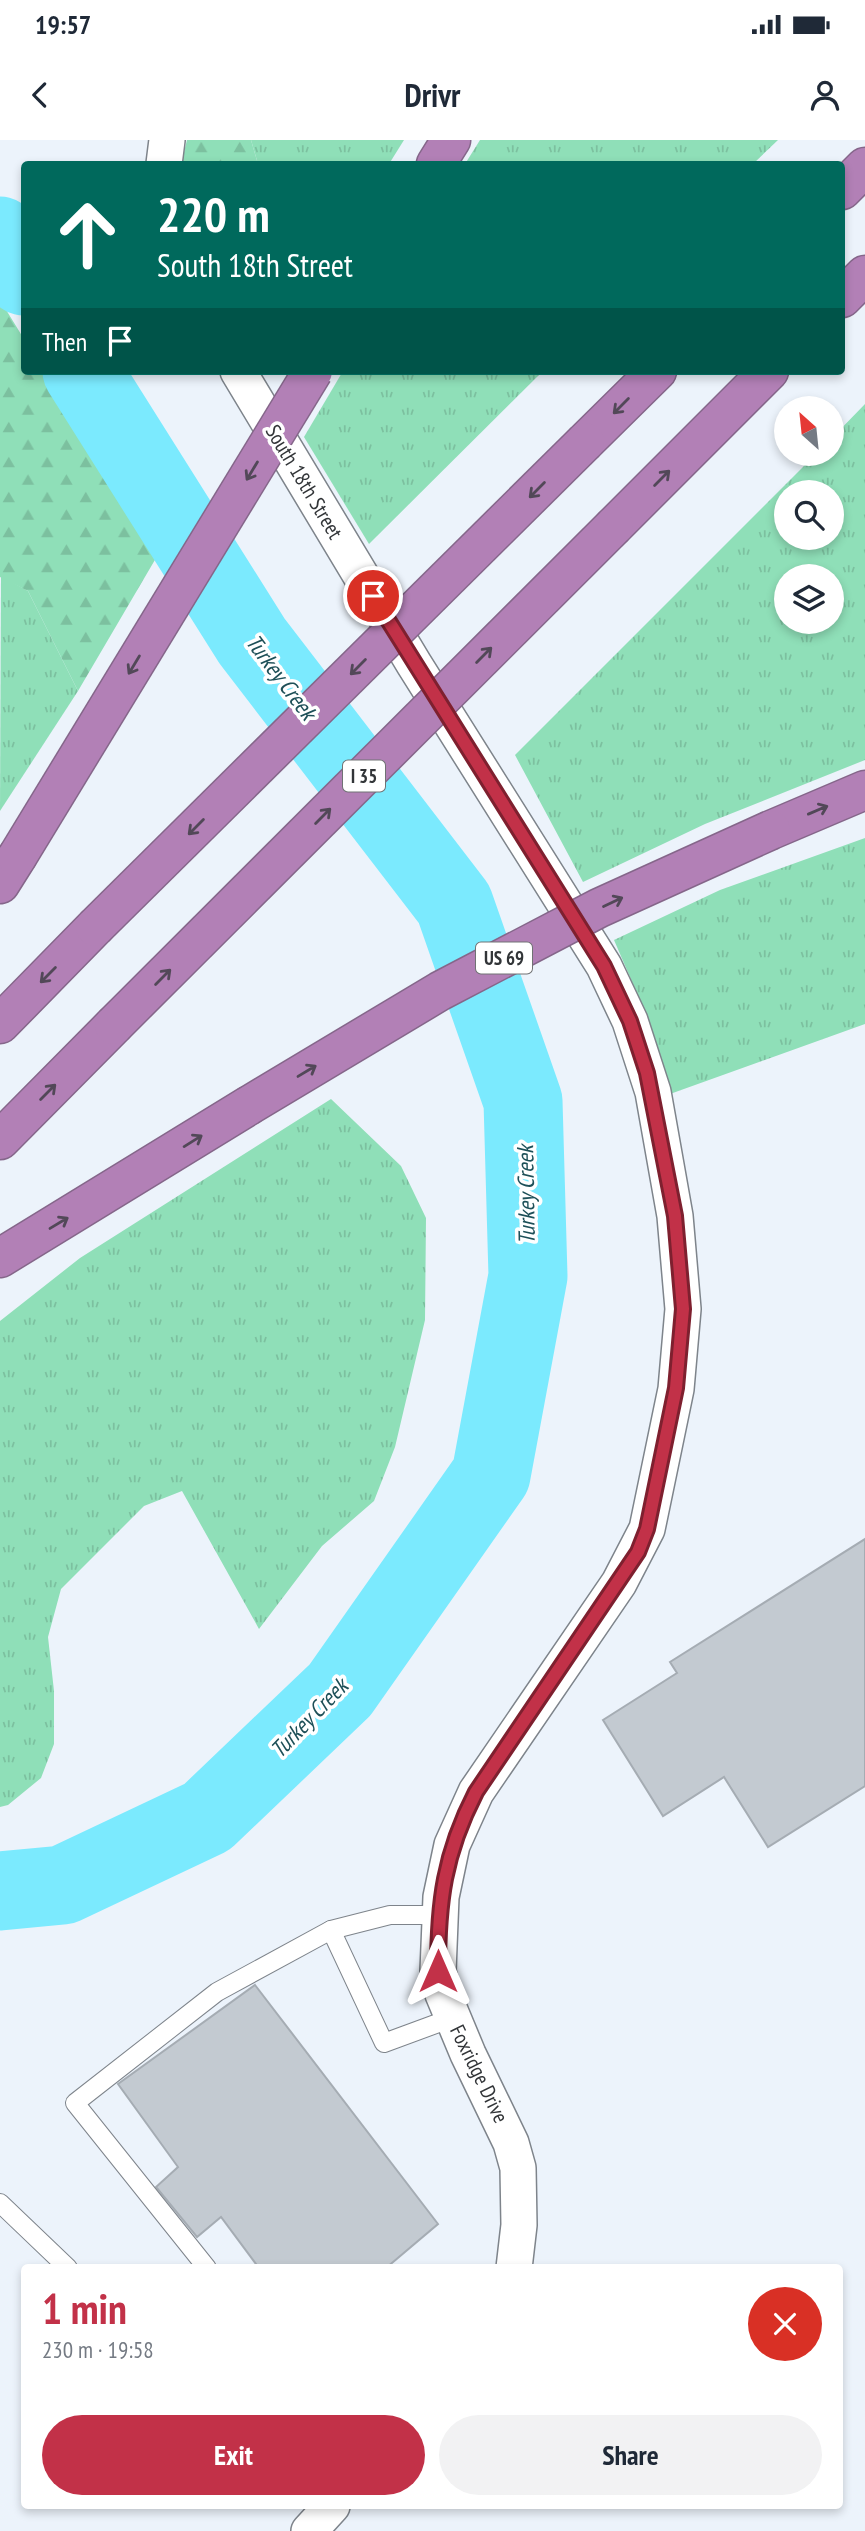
<!DOCTYPE html>
<meta charset="utf-8">
<style>
:root{--surface:#fff;--page:#f2f2f3;--text:#1f2937;--muted:#747a83;--accent:#c23148}
body{margin:0;font-family:"PT Sans Narrow",sans-serif;background:var(--page);color:var(--text);height:100vh;display:flex;flex-direction:column;font-size:26px;white-space:nowrap}
*{box-sizing:border-box;margin:0}
p{font-size:23px;color:var(--muted)}
.icon{flex:none;width:38px;height:38px;fill:none;stroke:currentColor;stroke-width:2;stroke-linecap:round;stroke-linejoin:round}
.map{position:relative;flex:1;overflow:hidden}
.sheet{position:absolute;left:21px;top:2124px;width:822px;height:245px;display:flex;flex-direction:column;background:var(--surface);border-radius:7px;box-shadow:0 4px 10px #0003}
.sheet>*{flex:none}
.top-card{position:absolute;left:21px;top:21px;width:824px;height:214px;border-radius:7px;box-shadow:0 4px 10px #0003;background:#00695c;color:#fff;overflow:hidden}
.needle{width:46px;rotate:333deg}
.buttons{position:absolute;left:774px;top:256px;display:grid;gap:14px}
.buttons a{display:grid;place-items:center;width:70px;height:70px;border-radius:50%;background:var(--surface);box-shadow:0 4px 10px #0003;font-size:35px}
.pin{position:absolute;display:grid;place-items:center;width:60px;height:60px;color:#fff;margin:-30px;border:4px solid #fff;border-radius:50%;box-shadow:0 2px 7px #0007}
.me{position:absolute;width:77px;margin:-38px;rotate:0deg;stroke-linejoin:round;filter:drop-shadow(0 0 5px #0008)}
.turn{display:flex;align-items:center;gap:24px;height:147px;padding:0 21px;font-size:32px}
.turn .icon{width:91px;height:91px;stroke-width:2.5}
.turn b{display:block;font-size:49px;line-height:60px}
.then{display:flex;align-items:center;height:66px;padding:0 21px;background:#0003;gap:14px;font-size:26px}
.round{display:grid;place-items:center;flex:none;width:74px;height:74px;border-radius:37px;background:var(--page)}
.head{display:flex;align-items:center;justify-content:space-between;height:119px;padding:0 21px}
h1{font-size:42px;font-weight:700;line-height:52px;color:var(--accent)}
.cta{display:flex;gap:14px;margin-top:auto;padding:14px 21px}
.cta a{flex:1;height:80px;border-radius:42px;background:var(--accent);color:#fff;font-size:28px;font-weight:700;line-height:80px;text-align:center}
.cta a+a{background:var(--page);color:var(--text)}
.status{display:flex;justify-content:space-between;align-items:center;height:49px;padding:0 35px;background:var(--surface);direction:ltr}
.status svg{height:19px;fill:currentColor}
header{display:flex;justify-content:space-between;align-items:center;height:91px;padding:0 21px;background:var(--surface);font-size:32px;font-weight:700}
.map>svg:first-child{display:block}
.grass{fill:url(#grass-tufts);fill-rule:evenodd}
.forest{fill:url(#forest-firs)}
.lines{fill:none;stroke-linecap:round;stroke-linejoin:round}
.river{stroke:#7beafe;stroke-width:79}
.building{fill:#c3cad1;stroke:#a5acb3;stroke-width:2}
.lane-casing{stroke:#7e848b;stroke-width:20}
.street-casing{stroke:#7e848b;stroke-width:38}
.highway-casing{stroke:#85668a;stroke-width:41}
.lane{stroke:#fff;stroke-width:18}
.street{stroke:#fff;stroke-width:35}
.highway{stroke:#b280b6;stroke-width:38}
.highway-bridge-casing{stroke:#85668a;stroke-width:41;stroke-linecap:butt}
.highway-bridge{stroke:#b280b6;stroke-width:38}
.oneway{stroke:#524858}
.route-casing{stroke:#7e202f;stroke-width:18}
.route{stroke:#c23148;stroke-width:12}
.labels{text-anchor:middle;stroke-width:7;stroke-linejoin:round;paint-order:stroke}
.shield{fill:#fff;stroke:#707274;stroke-width:2}
.shield-label{font-size:19px;font-weight:bold;fill:#323538}
.street-label{font-size:21px;fill:#323538;stroke:#fff}
.water-label{font-size:23px;font-style:italic;fill:#1e5058;stroke:#fff}
</style>
<div class="status"><b>19:57</b><svg viewBox="0 0 49 12"><path d="M0 12V9h3v3zM5 12V6h3v6zM10 12V3h3v9zM15 12V0h3v12zM26 1h20v11H26zM47 4h2v5h-2z"/></svg></div>
<header><svg class="icon" aria-label="back" viewBox="0 0 24 24"><path d="M15 5l-7 7 7 7"/></svg>Drivr<svg class="icon" aria-label="person" viewBox="0 0 24 24"><circle cx="12" cy="8" r="4"/><path d="M4 21q1-7 8-7t8 7"/></svg></header>
<div class="map">
<svg width="865" height="2391" viewBox="0 0 865 2391">
<defs>
<pattern id="grass-tufts" width="24" height="20" patternUnits="userSpaceOnUse" patternTransform="scale(1.75)"><rect width="24" height="20" fill="#8fdfb8"/><path d="M3 7l-1-3M5 7V3M7 7l1-3M15 17l-1-3M17 17v-4M19 17l1-3" fill="none" stroke="#7cc09f"/></pattern>
<pattern id="forest-firs" width="22" height="20" patternUnits="userSpaceOnUse" patternTransform="scale(1.75)"><rect width="22" height="20" fill="#8fdfb8"/><path d="M5 1l3.5 6h-7zM16 11l3.5 6h-7z" fill="#7cc09f"/></pattern>
</defs>
<rect width="100%" height="100%" fill="#ecf3fb"/>
<!-- grass -->
<g class="grass">
<path d="M251,0H404L389,24H258Z"/>
<path d="M480,0H778L753,24H465Z"/>
<path d="M343,231H543L369,404L304,297Z"/>
<path d="M865,264V620L705,684L583,742L515,615L817,313H831V299ZM786,352H831V397H786ZM786,436H831V481H786Z"/>
<path d="M1,436L28,451L78,551L0,671Z"/>
<path d="M865,698V884L670,954L639,858L614,800L720,750Z"/>
<path d="M331,959L401,1026L426,1078L425,1180L395,1307L374,1361L322,1406L259,1489L182,1351L144,1366L61,1449L48,1497L54,1551V1604L41,1638L8,1665L0,1667V1181L80,1118Z"/>
</g>
<!-- forest -->
<g class="forest">
<path d="M187,0H251L258,24H181Z"/>
<path d="M0,160L24,199V231H44L159,413L78,551L28,451L0,437Z"/>
</g>
<g class="lines">
<!-- river -->
<g class="river">
<path d="M0,96L24,136"/>
<path d="M0,1751L63,1745L207,1677L340,1550L491,1335L528,1136L523,961L454,764L252,501L82,231"/>
</g>
</g>
<!-- building -->
<g class="building">
<path d="M865,1399V1646L768,1707L724,1637L663,1676L603,1580L677,1533L670,1522Z"/>
<path d="M255,1845L438,2084L386,2128H259L221,2077L197,2097L156,2047L178,2027L118,1944Z"/>
</g>
<g class="lines">
<!-- lane casing -->
<g class="lane-casing">
<g id="lane">
<path d="M331,1790L384,1903L452,1878"/>
<path d="M0,2063L68,2128"/>
<path d="M207,2128L75,1963L217,1852L331,1790L390,1775H439"/>
</g>
</g>
<!-- street casing -->
<g class="street-casing">
<g id="street">
<path d="M164,24L167,0"/>
<path d="M238,231L414,524L604,826L630,881L653,952L675,1076L683,1169L676,1249L647,1389L619,1443L476,1652L452,1705L441,1757L438,1831L443,1854L468,1914L511,2003L518,2028L519,2085L514,2128"/>
<path d="M309,2391L332,2366"/>
</g>
</g>
<!-- highway casing -->
<g class="highway-casing">
<g id="highway">
<path d="M436,24L451,0"/>
<path d="M842,50L865,27"/>
<path d="M842,158L865,135"/>
<path d="M585,302L657,231"/>
<path d="M614,386L769,231"/>
<path d="M771,690L865,650"/>
<path d="M0,744L17,717"/>
<path d="M0,884L95,787"/>
<path d="M0,1000L114,885"/>
<path d="M0,1118L248,966"/>
</g>
</g>
<!-- lane -->
<use href="#lane" class="lane"/>
<!-- street -->
<use href="#street" class="street"/>
<!-- highway -->
<use href="#highway" class="highway"/>
<!-- highway-bridge casing -->
<g class="highway-bridge-casing">
<g id="highway-bridge">
<path d="M17,717L313,231"/>
<path d="M95,787L585,302"/>
<path d="M114,885L614,386"/>
<path d="M248,966L440,851L599,768L771,690"/>
</g>
</g>
<!-- highway-bridge -->
<use href="#highway-bridge" class="highway-bridge"/>
</g>
<!-- one-way arrows -->
<defs><path id="oneway-shaft" d="M-6 0H5M1.5-3L5.5 0L1.5 3" fill="none" stroke-width="1.6" stroke-linecap="round" stroke-linejoin="round" transform="scale(1.75)"/></defs>
<g class="oneway">
<use href="#oneway-shaft" transform="translate(621 266) rotate(135)"/>
<use href="#oneway-shaft" transform="translate(252 331) rotate(121)"/>
<use href="#oneway-shaft" transform="translate(662 338) rotate(-45)"/>
<use href="#oneway-shaft" transform="translate(537 350) rotate(135)"/>
<use href="#oneway-shaft" transform="translate(484 515) rotate(-45)"/>
<use href="#oneway-shaft" transform="translate(134 525) rotate(121)"/>
<use href="#oneway-shaft" transform="translate(358 527) rotate(135)"/>
<use href="#oneway-shaft" transform="translate(818 670) rotate(-23)"/>
<use href="#oneway-shaft" transform="translate(323 676) rotate(-45)"/>
<use href="#oneway-shaft" transform="translate(196 687) rotate(135)"/>
<use href="#oneway-shaft" transform="translate(613 762) rotate(-25)"/>
<use href="#oneway-shaft" transform="translate(48 835) rotate(135)"/>
<use href="#oneway-shaft" transform="translate(163 837) rotate(-45)"/>
<use href="#oneway-shaft" transform="translate(307 931) rotate(-31)"/>
<use href="#oneway-shaft" transform="translate(48 952) rotate(-45)"/>
<use href="#oneway-shaft" transform="translate(193 1001) rotate(-32)"/>
<use href="#oneway-shaft" transform="translate(59 1083) rotate(-31)"/>
</g>
<g class="lines">
<!-- route casing -->
<g class="route-casing">
<path id="route" d="M373,456L604,826L630,881L647,933L675,1076L683,1169L676,1248L647,1389L638,1412L476,1652C444,1714 438,1762 438,1831"/>
</g>
<!-- route -->
<use href="#route" class="route"/>
</g>
<g class="labels">
<!-- shield labels -->
<g class="shield">
<rect x="343" y="620.5" width="42" height="31" rx="5"/>
<rect x="476" y="802.5" width="56" height="31" rx="5"/>
</g>
<g class="shield-label">
<text x="364" y="643">I 35</text>
<text x="504" y="825">US 69</text>
</g>
<!-- street labels -->
<g class="street-label">
<text transform="translate(304 342) rotate(59)" y="7">South 18th Street</text>
<text transform="translate(479 1934) rotate(64)" y="7">Foxridge Drive</text>
</g>
<!-- water labels -->
<g class="water-label">
<text transform="translate(281 537) rotate(53)" y="8">Turkey Creek</text>
<text transform="translate(526 1055) rotate(-91)" y="8">Turkey Creek</text>
<text transform="translate(309 1578) rotate(-46)" y="8">Turkey Creek</text>
</g>
</g>
</svg>
<div class="buttons">
<a><svg class="needle" viewBox="-14 -14 28 28"><path d="M0-13l5 13h-10z" fill="#e53935"/><path d="M0 13l5-13h-10z" fill="#747a83"/></svg></a>
<a><svg class="icon" aria-label="search" viewBox="0 0 24 24"><circle cx="10" cy="10" r="6"/><path d="M15 15l6 6"/></svg></a>
<a><svg class="icon" aria-label="layers" viewBox="0 0 24 24"><path d="M12 4l9 5-9 5-9-5zM3 14l9 5 9-5"/></svg></a>
</div>
<div class="pin" style="left:373px;top:456px;background:#d93025"><svg class="icon" aria-label="arrive" viewBox="0 0 24 24"><path d="M6 21V4h12l-3 4 3 4H6"/></svg></div>
<svg class="me" style="left:438px;top:1831px" viewBox="-20 -20 40 40"><path d="M0-17L14 15 0 8-14 15z" fill="#c23148" stroke="#fff" stroke-width="4"/></svg>
<div class="top-card">
<div class="turn"><svg class="icon" aria-label="ahead" viewBox="0 0 24 24"><path d="M12 20V5M6 11l6-6 6 6"/></svg><div><b>220 m</b>South 18th Street</div></div>
<div class="then">Then<svg class="icon" aria-label="arrive" viewBox="0 0 24 24"><path d="M6 21V4h12l-3 4 3 4H6"/></svg></div>
</div>
<section class="sheet">
<div class="head"><div><h1>1 min</h1><p>230 m · 19:58</p></div><a class="round" style="background:#d93025;color:#fff"><svg class="icon" aria-label="close" viewBox="0 0 24 24"><path d="M6 6l12 12M18 6L6 18"/></svg></a></div>
<div class="cta"><a>Exit</a><a>Share</a></div>
</section>
</div>
